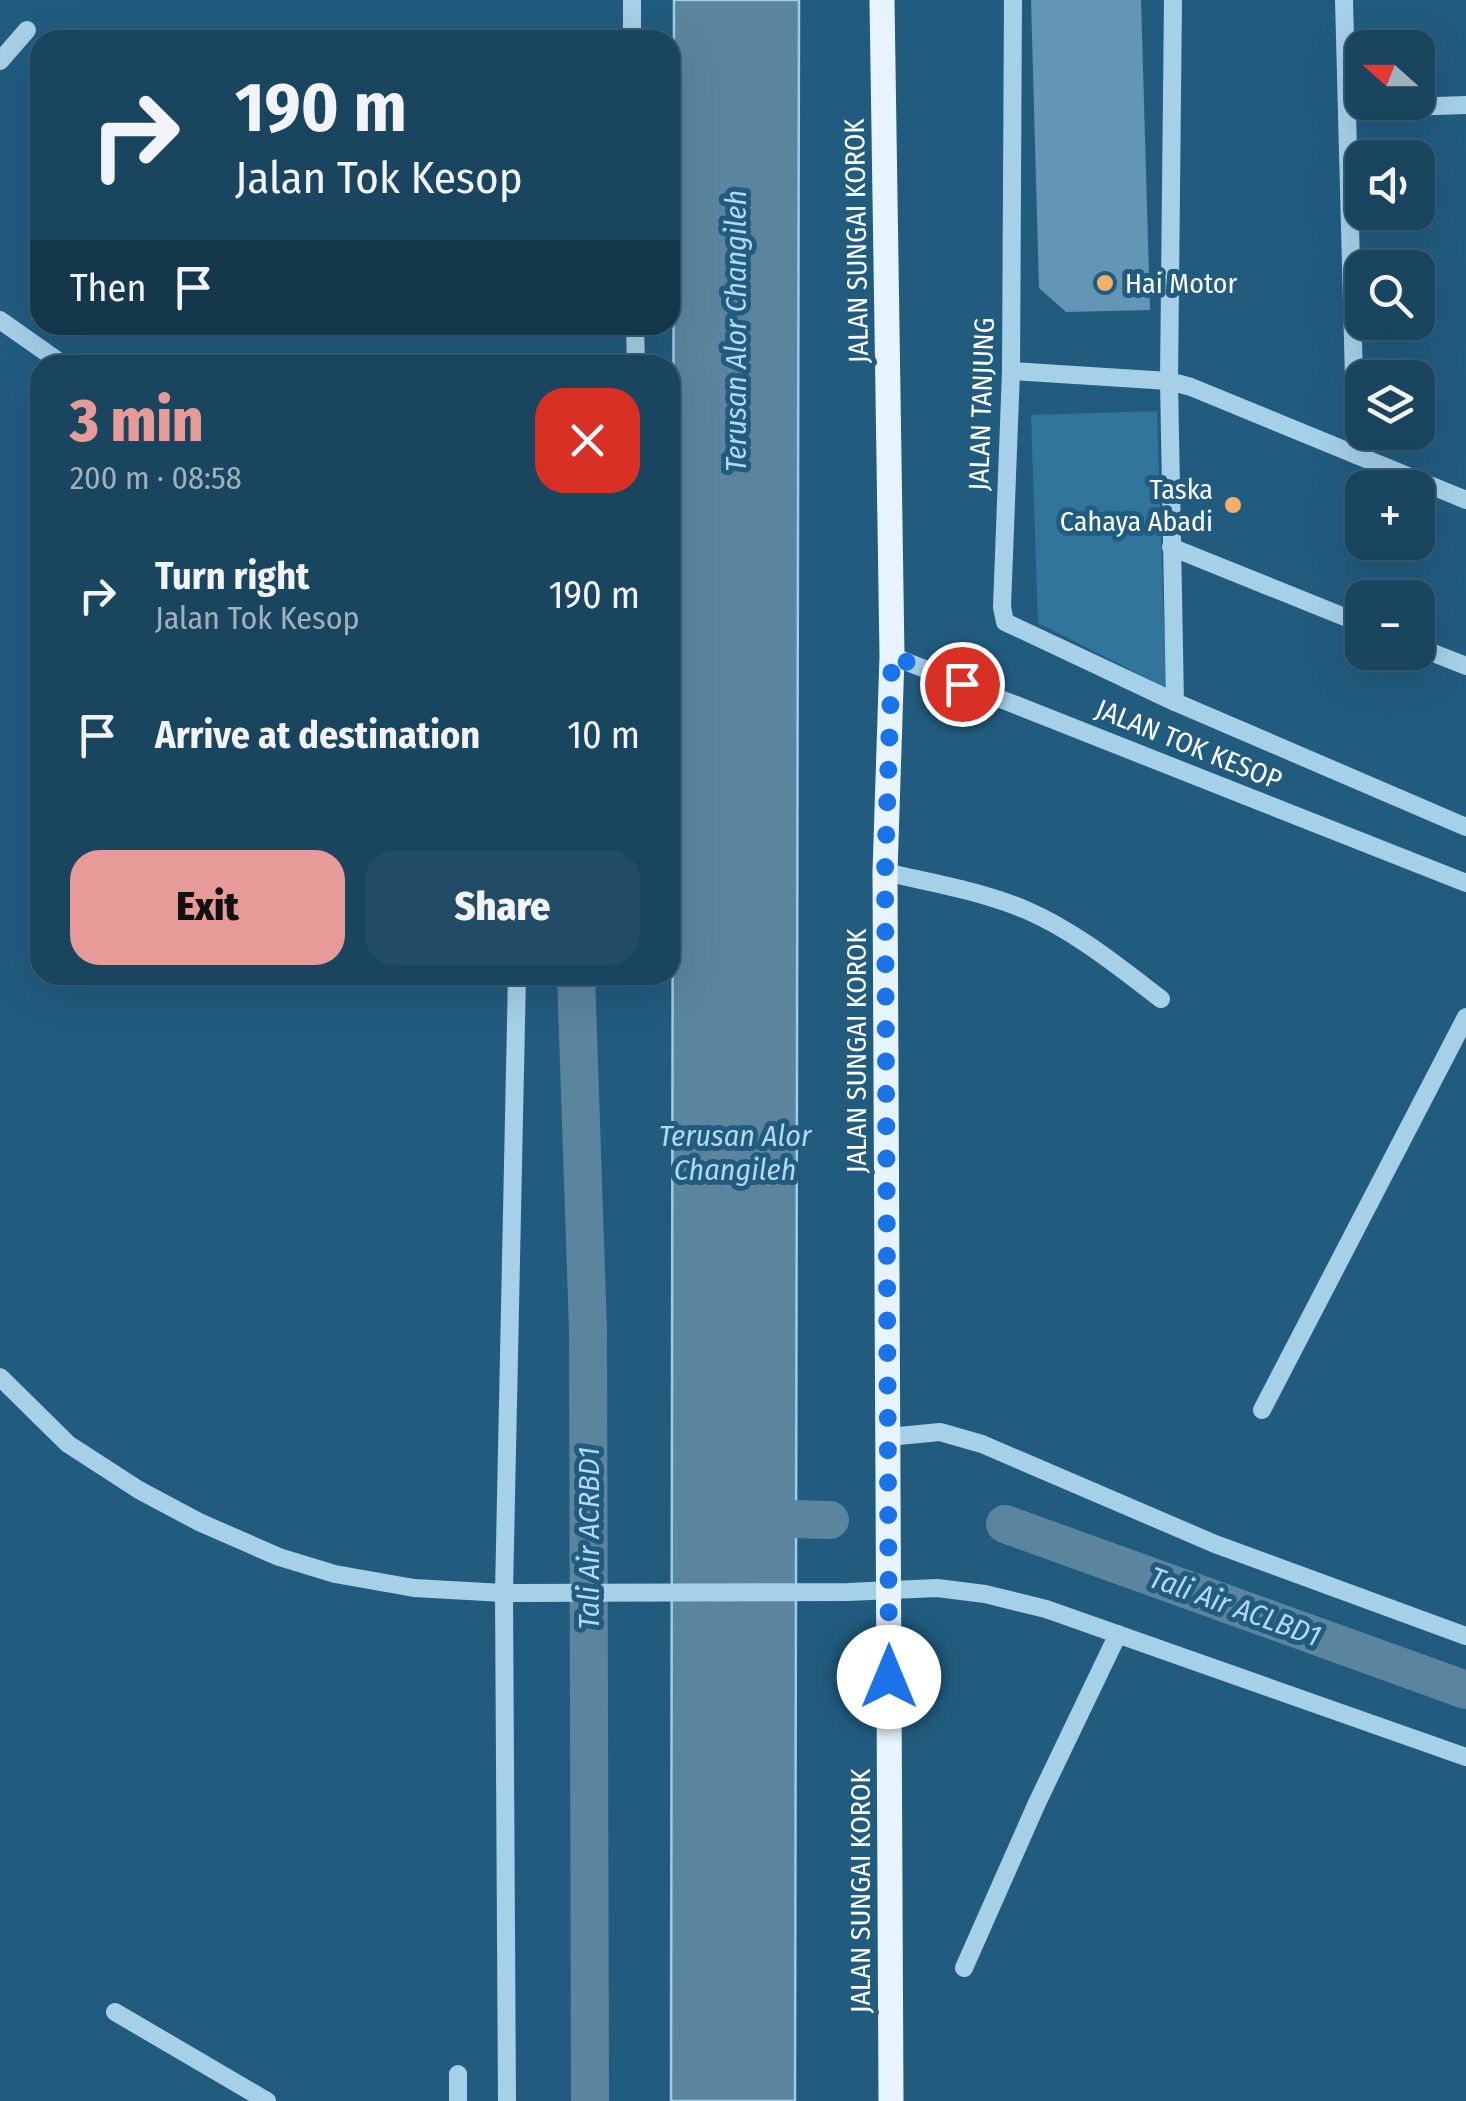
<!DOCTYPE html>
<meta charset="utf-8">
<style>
:root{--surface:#19455f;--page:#224c65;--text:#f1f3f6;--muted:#9fb1bd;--line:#375d74;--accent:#e69b98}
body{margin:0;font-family:"Fira Sans Condensed",sans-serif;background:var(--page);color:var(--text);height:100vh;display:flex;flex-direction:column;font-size:38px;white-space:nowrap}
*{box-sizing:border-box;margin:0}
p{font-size:32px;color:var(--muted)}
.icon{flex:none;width:55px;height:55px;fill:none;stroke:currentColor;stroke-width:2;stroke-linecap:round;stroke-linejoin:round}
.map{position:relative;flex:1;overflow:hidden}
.side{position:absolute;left:30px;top:355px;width:650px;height:630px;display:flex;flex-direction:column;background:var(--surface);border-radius:30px;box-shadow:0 10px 40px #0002,0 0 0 2px var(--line)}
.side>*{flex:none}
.hud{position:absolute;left:30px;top:30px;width:650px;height:305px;border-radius:30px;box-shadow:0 10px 40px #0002,0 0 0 2px var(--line);background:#19455f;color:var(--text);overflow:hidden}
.needle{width:65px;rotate:291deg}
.fabs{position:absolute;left:1345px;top:30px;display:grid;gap:20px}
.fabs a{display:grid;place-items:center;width:90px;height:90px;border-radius:20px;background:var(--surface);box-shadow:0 10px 40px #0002,0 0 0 2px var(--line);font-size:50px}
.pin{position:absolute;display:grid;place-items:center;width:85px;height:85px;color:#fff;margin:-42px;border:5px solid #fff;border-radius:50%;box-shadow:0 2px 10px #0007}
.me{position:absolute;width:110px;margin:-55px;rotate:0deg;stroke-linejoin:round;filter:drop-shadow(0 0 8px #0008)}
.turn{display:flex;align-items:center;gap:35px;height:210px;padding:0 40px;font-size:45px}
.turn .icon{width:130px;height:130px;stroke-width:2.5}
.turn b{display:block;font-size:70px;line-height:85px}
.then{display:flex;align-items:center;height:95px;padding:0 40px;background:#0003;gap:20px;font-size:38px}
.round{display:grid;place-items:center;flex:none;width:105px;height:105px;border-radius:30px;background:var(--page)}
.summary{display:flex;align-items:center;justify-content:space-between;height:170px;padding:0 40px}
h1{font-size:60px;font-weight:800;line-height:75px;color:var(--accent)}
.primary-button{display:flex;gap:20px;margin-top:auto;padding:20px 40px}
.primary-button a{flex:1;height:115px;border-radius:30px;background:var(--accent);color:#111;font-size:40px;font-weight:800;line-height:115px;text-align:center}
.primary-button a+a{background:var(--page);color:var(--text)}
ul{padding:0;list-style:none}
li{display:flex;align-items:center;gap:30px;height:140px;padding:0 40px}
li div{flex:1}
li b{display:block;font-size:38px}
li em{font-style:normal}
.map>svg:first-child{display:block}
.green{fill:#31759b}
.water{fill:#5b859e;stroke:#99cde8;stroke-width:2.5}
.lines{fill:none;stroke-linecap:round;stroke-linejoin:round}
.canal{stroke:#5b859e;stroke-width:38}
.building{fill:#6296b4}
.minor{stroke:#a5d0e7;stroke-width:18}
.major{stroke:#e7f4fd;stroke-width:25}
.route{stroke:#1a73e8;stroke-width:18;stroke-dasharray:0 32.4}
.poi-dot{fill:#f4b067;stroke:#215c7f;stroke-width:4}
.labels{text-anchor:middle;stroke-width:10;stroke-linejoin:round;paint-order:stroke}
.street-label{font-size:28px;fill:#fff;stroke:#215c7f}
.poi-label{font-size:28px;fill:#fff;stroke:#215c7f;text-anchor:start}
.water-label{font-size:30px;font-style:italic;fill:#b1d9ef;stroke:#215c7f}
</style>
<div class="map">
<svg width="1466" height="2101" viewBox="0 0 1466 2101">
<rect width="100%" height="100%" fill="#215c7f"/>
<!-- green -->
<path class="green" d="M1157,411L1166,688L1038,623L1031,415Z"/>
<!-- water -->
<path class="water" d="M674,0H799L795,2101H671Z"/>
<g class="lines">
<!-- canal -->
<g class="canal">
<path d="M576,975L588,1330L590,2101"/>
<path d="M747,1518L830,1520"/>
<path d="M1005,1524L1466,1690"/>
</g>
</g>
<!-- building -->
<path class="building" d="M1031,0H1141L1150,310L1066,312L1039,288Z"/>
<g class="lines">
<!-- minor -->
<g class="minor">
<path d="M632,0V40"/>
<path d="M1013,0L1011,371L1002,607L1005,622L1175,702"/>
<path d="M1173,0L1169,381L1175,702L1466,827"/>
<path d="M1344,0L1356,455"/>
<path d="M0,61L27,30"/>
<path d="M1347,109L1466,105"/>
<path d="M0,320L64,365"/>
<path d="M635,325L636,365"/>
<path d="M1011,371L1169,381L1191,387L1466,500"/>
<path d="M1171,547L1362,624"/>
<path d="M1418,647L1466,666"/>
<path d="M892,656L1466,883"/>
<path d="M885,872C932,883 981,891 1026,910C1075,931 1119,967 1161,999"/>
<path d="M305,975H310"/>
<path d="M0,1377L68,1444L139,1490L199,1522L279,1557L335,1574L414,1588L504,1593L848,1592L937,1588L985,1594L1046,1609L1466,1757"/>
<path d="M1262,1410L1466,1017"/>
<path d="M888,1437L940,1432L982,1444L1215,1544L1466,1636"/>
<path d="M964,1968L1037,1803L1118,1634"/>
<path d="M115,2012L267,2101"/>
<path d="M458,2074V2101"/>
<path d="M507,2101L504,1593L517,975"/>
</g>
<!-- major -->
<path class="major" d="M882,0L892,656L885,872L891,2101"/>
</g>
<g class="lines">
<!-- route -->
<path class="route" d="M889,1677L885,872L892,656L962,684"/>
</g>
<!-- markers -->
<g class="poi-dot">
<circle cx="1105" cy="283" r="10"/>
<circle cx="1233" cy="505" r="10"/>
</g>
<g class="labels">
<!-- street labels -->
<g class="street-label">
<text transform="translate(856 241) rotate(-91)" y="10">JALAN SUNGAI KOROK</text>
<text transform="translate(981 404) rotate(-88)" y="10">JALAN TANJUNG</text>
<text transform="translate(1189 744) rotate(22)" y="10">JALAN TOK KESOP</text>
<text transform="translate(856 1051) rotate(-90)" y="10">JALAN SUNGAI KOROK</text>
<text transform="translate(860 1891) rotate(-90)" y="10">JALAN SUNGAI KOROK</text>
</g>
<!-- poi labels -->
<g class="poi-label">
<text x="1125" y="293">Hai Motor</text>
<text x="1213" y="499" text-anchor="end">Taska<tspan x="1213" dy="32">Cahaya Abadi</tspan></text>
</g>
<!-- water labels -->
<g class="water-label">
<text transform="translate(736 331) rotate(-90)" y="10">Terusan Alor Changileh</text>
<text x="735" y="1146">Terusan Alor<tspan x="735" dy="34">Changileh</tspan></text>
<text transform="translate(589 1538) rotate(-90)" y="10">Tali Air ACRBD1</text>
<text transform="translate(1235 1607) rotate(20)" y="10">Tali Air ACLBD1</text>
</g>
</g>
</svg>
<div class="fabs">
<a><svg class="needle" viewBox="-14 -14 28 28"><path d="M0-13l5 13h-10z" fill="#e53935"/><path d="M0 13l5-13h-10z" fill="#9fb1bd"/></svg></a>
<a><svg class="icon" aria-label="sound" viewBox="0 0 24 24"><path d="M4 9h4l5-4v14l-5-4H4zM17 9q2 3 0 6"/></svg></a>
<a><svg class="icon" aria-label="search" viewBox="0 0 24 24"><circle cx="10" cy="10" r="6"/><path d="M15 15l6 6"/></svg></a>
<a><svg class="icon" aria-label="layers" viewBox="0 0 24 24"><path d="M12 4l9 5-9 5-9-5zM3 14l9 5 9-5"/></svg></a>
<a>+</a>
<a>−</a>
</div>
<div class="pin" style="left:962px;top:684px;background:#d93025"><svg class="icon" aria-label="arrive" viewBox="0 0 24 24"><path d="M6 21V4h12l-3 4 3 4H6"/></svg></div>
<svg class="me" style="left:889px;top:1677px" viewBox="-20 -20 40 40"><circle r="19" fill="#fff"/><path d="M0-13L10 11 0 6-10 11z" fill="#1a73e8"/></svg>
<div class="hud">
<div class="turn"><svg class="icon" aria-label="right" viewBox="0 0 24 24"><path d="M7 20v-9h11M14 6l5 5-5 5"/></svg><div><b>190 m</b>Jalan Tok Kesop</div></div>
<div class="then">Then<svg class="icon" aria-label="arrive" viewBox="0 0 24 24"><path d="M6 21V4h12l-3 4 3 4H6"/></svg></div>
</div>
<section class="side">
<div class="summary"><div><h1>3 min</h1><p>200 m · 08:58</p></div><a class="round" style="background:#d93025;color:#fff"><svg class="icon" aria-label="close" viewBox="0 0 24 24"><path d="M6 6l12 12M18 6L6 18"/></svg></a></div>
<ul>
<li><svg class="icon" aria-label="right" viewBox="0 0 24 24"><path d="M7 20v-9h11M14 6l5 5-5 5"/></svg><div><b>Turn right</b><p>Jalan Tok Kesop</p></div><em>190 m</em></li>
<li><svg class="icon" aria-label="arrive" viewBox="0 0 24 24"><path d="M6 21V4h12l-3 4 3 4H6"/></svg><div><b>Arrive at destination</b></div><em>10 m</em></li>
</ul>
<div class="primary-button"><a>Exit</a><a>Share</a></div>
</section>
</div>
